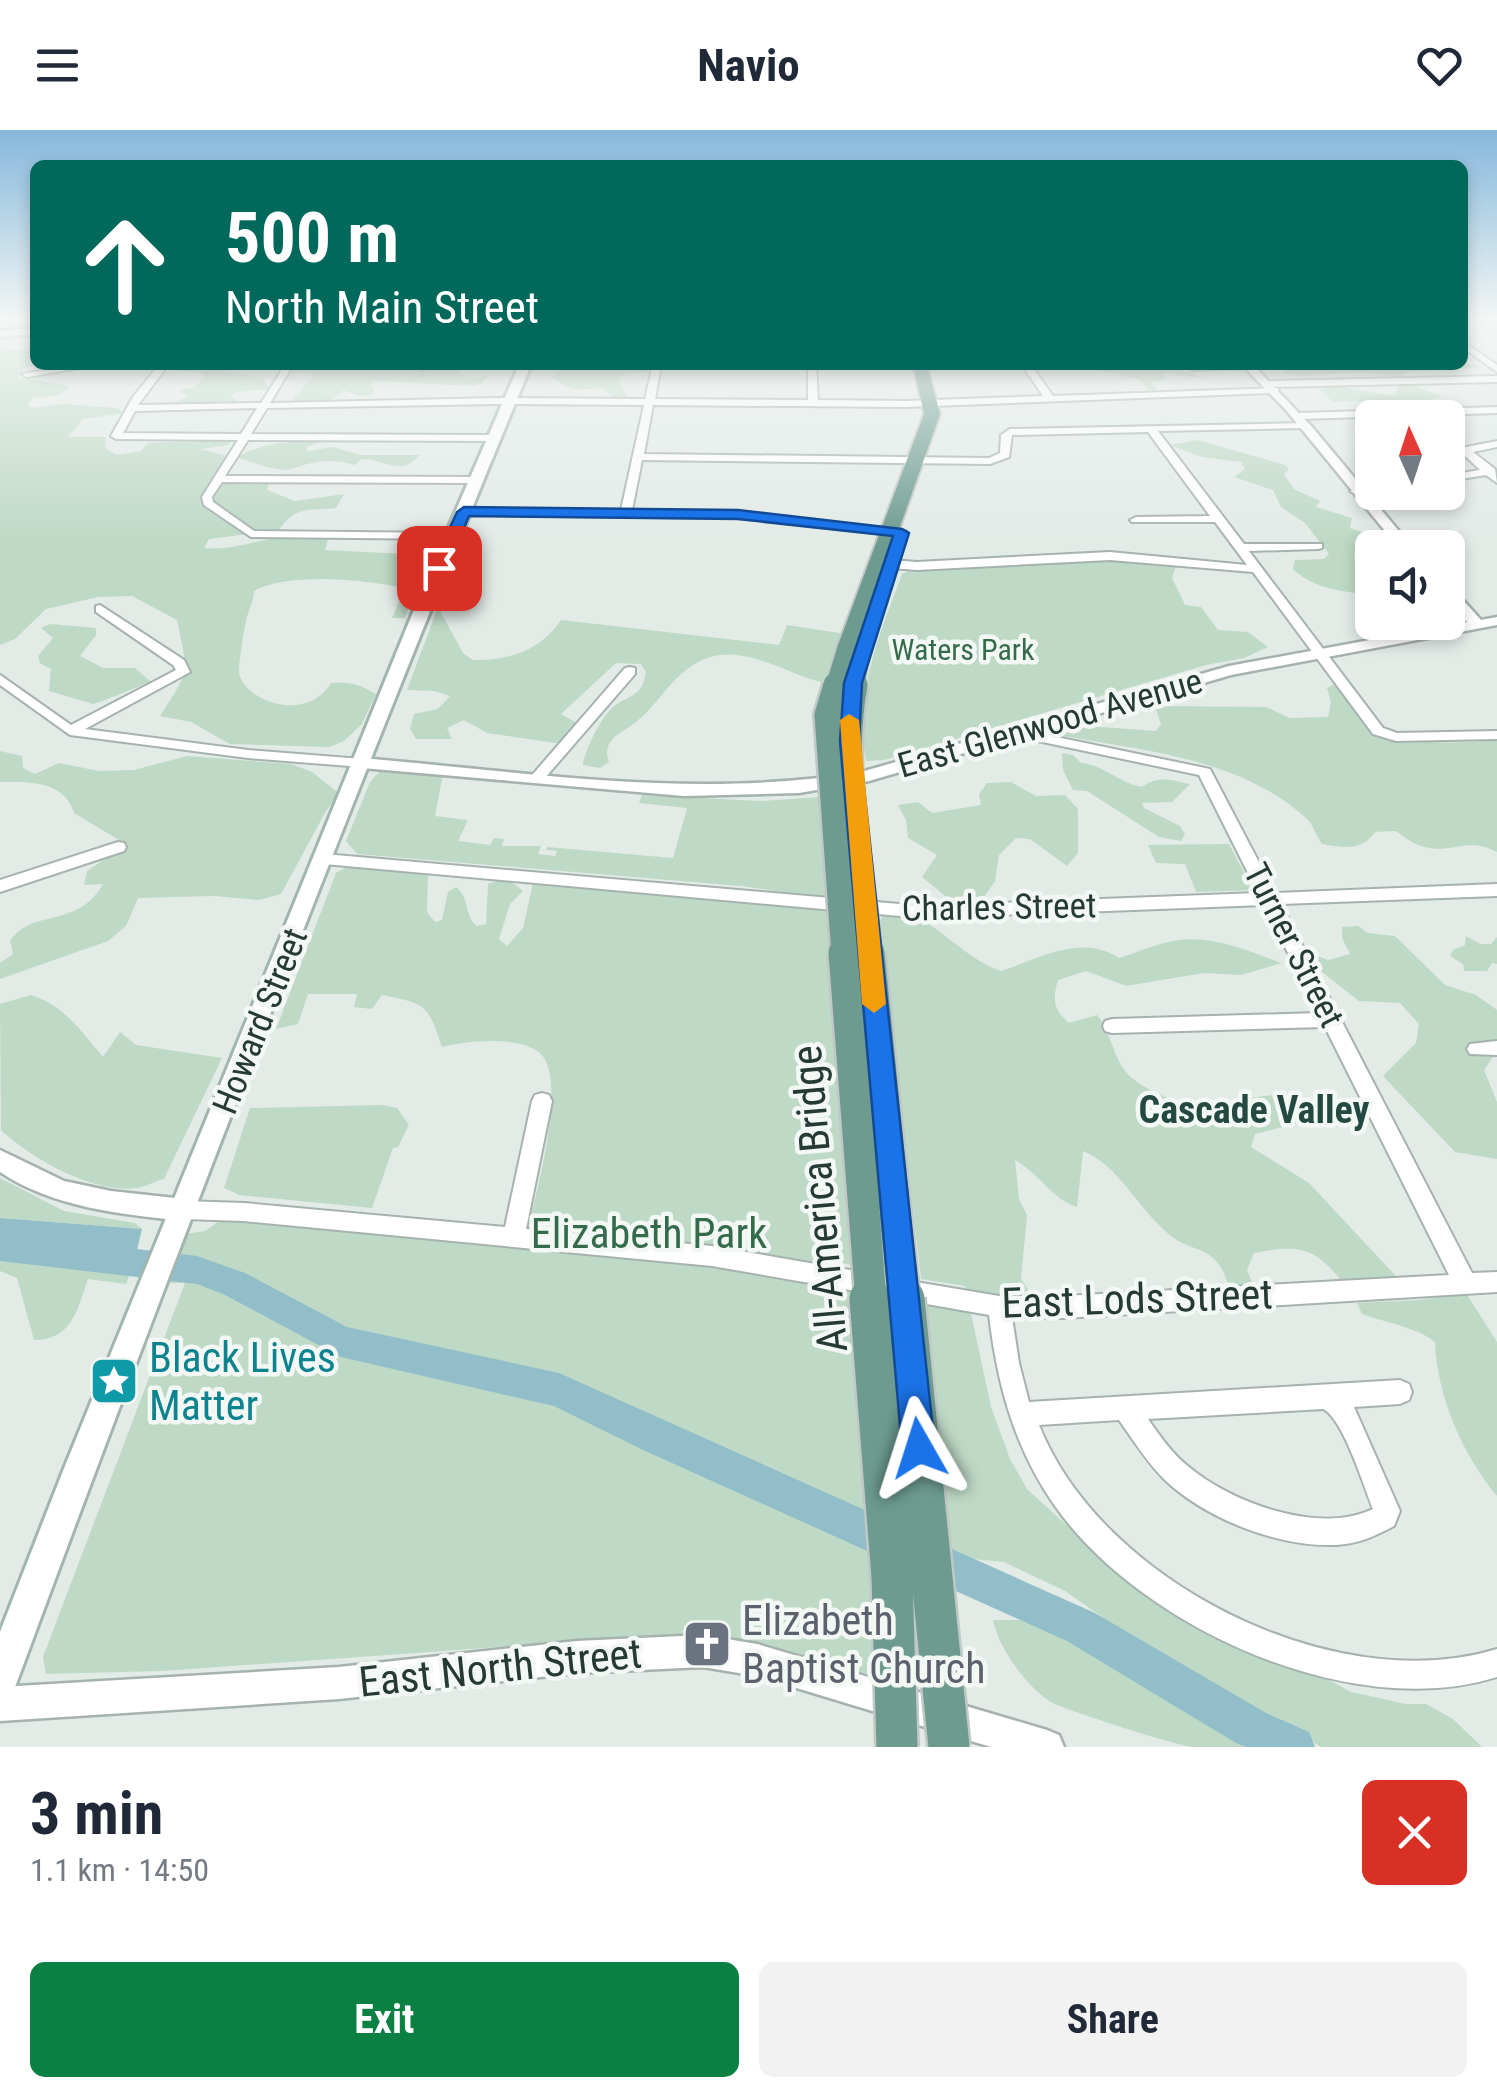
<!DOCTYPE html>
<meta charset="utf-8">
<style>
:root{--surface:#fff;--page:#f2f2f3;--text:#1f2937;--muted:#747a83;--accent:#0b8043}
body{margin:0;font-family:"Roboto Condensed",sans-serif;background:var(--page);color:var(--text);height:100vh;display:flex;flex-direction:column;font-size:38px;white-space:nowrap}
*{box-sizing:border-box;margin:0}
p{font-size:32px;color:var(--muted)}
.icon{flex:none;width:55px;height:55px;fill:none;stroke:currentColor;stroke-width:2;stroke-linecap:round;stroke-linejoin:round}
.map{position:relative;height:1617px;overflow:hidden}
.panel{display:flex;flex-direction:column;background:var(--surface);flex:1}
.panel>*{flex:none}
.top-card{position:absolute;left:30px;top:30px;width:1438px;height:210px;border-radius:15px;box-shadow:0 5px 15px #0003;background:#00695c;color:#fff;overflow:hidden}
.needle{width:65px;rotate:357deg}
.fabs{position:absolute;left:1355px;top:270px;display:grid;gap:20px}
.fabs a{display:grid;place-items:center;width:110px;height:110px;border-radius:15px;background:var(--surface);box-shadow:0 5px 15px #0003;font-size:50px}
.pin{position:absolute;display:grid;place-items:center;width:85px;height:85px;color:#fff;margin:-42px;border-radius:20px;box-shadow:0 5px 15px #0006}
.me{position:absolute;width:110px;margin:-55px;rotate:354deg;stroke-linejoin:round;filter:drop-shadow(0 0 8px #0008)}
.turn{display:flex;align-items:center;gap:35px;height:210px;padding:0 30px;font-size:45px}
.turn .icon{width:130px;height:130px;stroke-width:2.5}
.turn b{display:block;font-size:70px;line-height:85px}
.round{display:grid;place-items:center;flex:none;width:105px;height:105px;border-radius:15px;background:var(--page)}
.headline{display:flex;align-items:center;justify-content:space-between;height:170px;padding:0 30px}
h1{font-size:60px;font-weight:700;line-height:75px}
.primary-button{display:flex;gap:20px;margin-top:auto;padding:20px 30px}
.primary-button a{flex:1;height:115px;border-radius:15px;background:var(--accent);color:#fff;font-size:40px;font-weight:700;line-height:115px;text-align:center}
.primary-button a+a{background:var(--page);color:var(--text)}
header{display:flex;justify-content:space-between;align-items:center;height:130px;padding:0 30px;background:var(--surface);font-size:45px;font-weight:700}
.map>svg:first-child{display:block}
.green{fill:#bed9c6}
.water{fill:#91bec9}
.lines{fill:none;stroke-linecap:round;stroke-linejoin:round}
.river{fill:#91bec9;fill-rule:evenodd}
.minor-casing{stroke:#a6b2ae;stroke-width:4}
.tertiary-casing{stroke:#a6b2ae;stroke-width:5}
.secondary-casing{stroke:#a3b5af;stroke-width:6}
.primary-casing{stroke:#c2c8c6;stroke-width:4}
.minor{fill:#fff;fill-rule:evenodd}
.tertiary{fill:#fff;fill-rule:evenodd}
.secondary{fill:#fff;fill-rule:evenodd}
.primary{fill:#6d9b90;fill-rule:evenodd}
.primary-bridge-far3-casing{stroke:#c2c8c6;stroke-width:22;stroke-linecap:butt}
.primary-bridge-far2-casing{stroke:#c2c8c6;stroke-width:30;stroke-linecap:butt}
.primary-bridge-far1-casing{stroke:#c2c8c6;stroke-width:36;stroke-linecap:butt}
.primary-bridge-casing{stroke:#c2c8c6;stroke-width:46;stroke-linecap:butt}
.primary-bridge-far3{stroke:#6d9b90;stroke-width:19}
.primary-bridge-far2{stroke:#6d9b90;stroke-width:25}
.primary-bridge-far1{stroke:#6d9b90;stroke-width:31}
.primary-bridge{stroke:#6d9b90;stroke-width:41}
.route{fill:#1a73e8;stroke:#114b97;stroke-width:2.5}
.slow{fill:#f59e0b}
.labels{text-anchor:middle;stroke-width:9;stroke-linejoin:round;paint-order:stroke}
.far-park-label{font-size:30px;fill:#346b4b;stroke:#f3f8f5}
.street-label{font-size:35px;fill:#253a35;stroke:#f3f8f5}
.neighbourhood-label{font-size:38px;font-weight:bold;fill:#234941;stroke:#f3f8f5}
.near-street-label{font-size:42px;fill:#253a35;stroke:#f3f8f5}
.near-park-label{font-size:42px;fill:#346b4b;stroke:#f3f8f5}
.near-culture-label{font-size:42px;fill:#0d838f;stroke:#f3f8f5;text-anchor:start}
.near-worship-label{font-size:42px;fill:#5b616d;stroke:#f3f8f5;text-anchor:start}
</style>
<header><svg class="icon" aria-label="menu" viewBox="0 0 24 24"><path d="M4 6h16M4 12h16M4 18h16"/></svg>Navio<svg class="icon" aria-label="heart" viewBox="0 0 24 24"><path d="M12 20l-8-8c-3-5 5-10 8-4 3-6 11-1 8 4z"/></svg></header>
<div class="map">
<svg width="1497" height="1617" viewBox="0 0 1497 1617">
<rect width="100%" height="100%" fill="#e3ebe7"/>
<!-- green -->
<g class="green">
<path d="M35,219V235L24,238L18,247L70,256L60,265L33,268L27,274L32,278L63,274L117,278L124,283L83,289L68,307H106L105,318L117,325L141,321L148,313L231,310L229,315L200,319L227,326L221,340L229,350L263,351L269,355L267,360L295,371L344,364L336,378C309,381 296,375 279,400L209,409L204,418C229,420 245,414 269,409C287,406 310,408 328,409L325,420L427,425L405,488H392L405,458C366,450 289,441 254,461C254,472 248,480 246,491C243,506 240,524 239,539C237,567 304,597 331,553C349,551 359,554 376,564L362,594L344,611L329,617L230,614L191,592L160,586C191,538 188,544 177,490L132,466L98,467L46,479L15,509L0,515V221Z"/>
<path d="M1463,233L1484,237L1412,241L1394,249C1357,235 1322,250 1285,244L1283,235Z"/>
<path d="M168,235C202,235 231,241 263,248L269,259L235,262L230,265L238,272L170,274L187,267L180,260L195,257L204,247L200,242L169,240Z"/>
<path d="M293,235H461L457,240C465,251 476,248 488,245L483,253L474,256L377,251L370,255L375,259L372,265L359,266L343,260C331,275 309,274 292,270L315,244L292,243Z"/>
<path d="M585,235H645L650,242L621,245L619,249L627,267C616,272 611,265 603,258C582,259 569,264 553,246L561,239Z"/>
<path d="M1169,235L1207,249L1163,243L1166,250L1151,252L1157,260H1148L1139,249L1104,242L1092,236Z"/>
<path d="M1409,254L1443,266L1426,270L1333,272L1319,259L1340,257L1388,265L1395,263L1400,255Z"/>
<path d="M310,310L323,311L306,317L308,321L332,317L361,325H419C403,347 384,329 362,329L355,335C332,328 314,331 292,339C281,343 247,331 237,327C256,315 287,312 310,310Z"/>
<path d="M1198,310L1285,335L1289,339L1284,344L1294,359L1320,371L1316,377L1352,388L1350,398L1362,402L1369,413L1367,419L1354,421L1355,435L1372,447V465C1343,461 1315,460 1293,439L1295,430L1324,429L1329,424L1305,393L1281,377L1273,360L1234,347L1245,339L1241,332L1202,327L1170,315Z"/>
<path d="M1095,429L1177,434L1172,448L1185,475L1201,477L1218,500L1248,502L1268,517L1244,528L1206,535L884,630L866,631C855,559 878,509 902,444L910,440Z"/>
<path d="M438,477L463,523L473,530C509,531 541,520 561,490L779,515L787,495L852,505L834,555C785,548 734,500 685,541C667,555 655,577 636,592C621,604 601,609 609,632L600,638L583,635C584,622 599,593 608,582C625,563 641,572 646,542L641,534L616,533L561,584L579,594L562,614L487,603L464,590L447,598L452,609H416L410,599L414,584L438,579L450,566L435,561L407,560Z"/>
<path d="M50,494L96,498V505L80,526L103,538H135L150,551C147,554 98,573 93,574L49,561L51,539L40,533L38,526L53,508L41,498Z"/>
<path d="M1338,552C1346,563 1354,583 1364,592C1393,618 1460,613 1497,610V722C1458,701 1443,739 1396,701L1375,702C1362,721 1343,718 1322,714C1316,706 1313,694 1306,688C1241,629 1147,621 1064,606L1053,599L1074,595L1156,601L1161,594L1155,576L1266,577L1290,588L1328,587L1331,572L1327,558Z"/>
<path d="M0,621L22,626L23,638L35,644L59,633L99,641L134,640L187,626L291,634L312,642L340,664L326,681L281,764L259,770L214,766L138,768L126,796L108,811L0,849V833L13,824L10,811C32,778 78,799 103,754L84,755L87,741L105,729L119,710L74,683C64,650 29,652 0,652Z"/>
<path d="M1062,623L1073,625L1081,633C1104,635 1119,653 1142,657C1158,645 1171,650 1190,654L1172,672L1142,673L1144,678L1180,696L1185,704L1181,711L1159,707L1087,661L1073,660L1063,640Z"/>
<path d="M380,641L443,644L435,686L468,690L458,711L490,715L494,708L504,709L502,716H541L538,724L555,726L557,721L546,720L547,717L673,728L687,678L639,673L642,665L761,671L820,667L827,768L741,756L357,724L346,711L370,652Z"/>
<path d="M1011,652L1036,666L1065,665L1078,679V723L1067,736L1030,709L1016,708L999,725L995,751L984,767L949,769L922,747L937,725L908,708L906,690L898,675L918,672L932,683L981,675L979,664L987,653Z"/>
<path d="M1229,714L1253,760L1196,762L1185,734L1156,733L1148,715Z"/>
<path d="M347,737L412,740L428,745L427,782L435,792L442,790L448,762L456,757C470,768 464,786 477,796L486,794L488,754C504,748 511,750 523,761L510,774L499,809L507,816L523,798L533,753L828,778L854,1136L836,1131L805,1148L855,1156L880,1547L699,1503L162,1541L46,1544L43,1527L185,1153H154L173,1106L205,1101L221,1090L308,1092L523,1115C533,1078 569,952 541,924C522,905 466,911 442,917C428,874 426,874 382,865L372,879L354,877L357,864H308L298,894L276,899L336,743Z"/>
<path d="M883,778C937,784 955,825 1001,841C1039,829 1081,803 1119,828C1136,823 1155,814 1173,811C1210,804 1248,821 1282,833L1241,845L1204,843L1126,856L1086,841L1058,850C1052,870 1054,880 1069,893L1097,885C1114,905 1112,935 1136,951C1157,967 1191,978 1218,974C1256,968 1288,955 1324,979L1314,989L1255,1004L1251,1017L1309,1053L1407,1158L1349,1161C1318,1119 1304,1113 1254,1123L1247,1140L1258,1166L1233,1167C1228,1156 1225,1141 1217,1132C1204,1117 1185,1118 1171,1106C1139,1081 1120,1036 1083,1021L1077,1077C1050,1068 1040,1044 1015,1030L1019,1069L1027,1085L1021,1149L1040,1176L970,1171L965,1156L921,1149L880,794Z"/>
<path d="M1358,796L1368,803L1395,806L1445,855L1476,865L1497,880V921L1484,940L1497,972V1029L1455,1022L1383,946L1416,913L1419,894L1400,873L1359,871L1317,838L1312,824L1328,830L1350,824L1342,808V797Z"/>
<path d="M1466,806L1480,814H1491L1497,807V834L1492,833L1487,841H1464L1463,834L1450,826L1453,820L1465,815Z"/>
<path d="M31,865C65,876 80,900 103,927L120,902L136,915L222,928L164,1049C156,1050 150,1055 142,1057C97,1067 32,1029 1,1000L0,874Z"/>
<path d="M383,975L397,978L409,995L398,1017L393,1018L372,1078L239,1065L224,1058L250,978Z"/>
<path d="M0,1048L64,1081L135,1093L142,1099L0,1088Z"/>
<path d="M0,1116L134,1132L126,1154L88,1149C77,1180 72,1210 34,1210L17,1148L0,1141Z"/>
<path d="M1466,1163L1497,1212V1366C1462,1324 1437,1266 1435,1212C1416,1197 1387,1193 1362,1184L1357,1173L1419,1170Z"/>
<path d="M924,1174L971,1183L991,1277L1010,1329L1027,1359L1097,1423L1351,1562L1406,1574H1426L1453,1589L1482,1617H1321L1280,1592L1207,1560L1065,1461L1004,1432L930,1425L919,1319L942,1326Z"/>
<path d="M993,1490H1030L1067,1497L1135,1541L1162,1565L1255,1617C1234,1617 1213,1617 1192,1617C1178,1616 1062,1579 1051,1572C1026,1556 999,1519 993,1490Z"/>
</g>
<!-- water -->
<path class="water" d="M0,1088L142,1099L134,1132L0,1116Z"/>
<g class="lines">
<!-- river -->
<path class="river" d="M0,1103L197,1126L245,1143L347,1197L559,1243L1095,1483L1266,1583L1309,1602L1315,1617H1246L1236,1613L1067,1511L641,1319L554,1276L341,1227L223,1164L197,1154L0,1131Z"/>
<!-- minor casing -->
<g class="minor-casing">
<g id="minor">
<path d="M1462,211L1497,235V242L1462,217Z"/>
<path d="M74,235H98L27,247L22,244Z"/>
<path d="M159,235H168L138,275L261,273L285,235H293L270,273L498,268L645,269L653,235H661L655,269L808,270V235H816L818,270L906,271L1043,266L1022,235H1031L1053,266L1277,258L1279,260L1274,263L906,277L653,275L644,324L989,328L1000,323L1001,305L1010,299L1309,293V297L1306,298L1158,301L1244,414H1322V418L1318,419L1249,421L1383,598L1397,603L1497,601V609L1396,611L1373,604L1253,442L1110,430L917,440L878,437L872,433L878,429L917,432L1110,422L1247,435L1215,392H1132L1130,390L1136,387L1210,386L1148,302L1012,305L1009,327L990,334L642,330L632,380L738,382L906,401L908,403L902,406L738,388L464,385L458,382L464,379L621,380L644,275L498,274L267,278L251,304L494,305L499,308L494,311L248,310L225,346L476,347L481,350L476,353L222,352L212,367L213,372L254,401L453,403L459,406L453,409L251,407L204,375L202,367L238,310L116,309L111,306L133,267ZM257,278L241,304L123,303L135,281Z"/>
<path d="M419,235H427L428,238L421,240Z"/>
<path d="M1188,235H1252L1248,238L1191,240Z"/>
<path d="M1497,246V252L1269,257L1264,254L1269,251Z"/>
<path d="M1497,277V283L1299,289L1294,286L1299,283Z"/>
<path d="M1497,311V317L1473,322L1495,339L1497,353L1486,345L1448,351V345L1480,340L1461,322V318Z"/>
<path d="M1372,356V362L1355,364L1350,361Z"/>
<path d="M100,475L184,530L190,542L85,599L248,620L362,629L369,633L362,637L248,628L70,605L0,555V545L71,595L176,540L173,535L96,482V476Z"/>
<path d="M630,537L635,538V544L544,649H534L531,646L534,643L625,538Z"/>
<path d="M1026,597L1042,604L1210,639L1275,763L1497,754V766L1281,774L1472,1143L1497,1142V1162L1064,1188L1012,1187L1019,1233L1029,1272L1400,1250L1409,1254L1412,1262L1409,1270L1400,1274L1354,1277L1400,1381L1394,1396C1375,1406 1358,1414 1336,1415C1279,1417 1208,1390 1166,1351C1148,1334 1134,1311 1119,1290L1039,1295C1101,1452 1335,1569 1497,1519V1547C1351,1593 1140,1497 1055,1376C1014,1318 997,1253 989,1185L904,1170L896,1167L893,1160L896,1153L904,1150L999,1166H1064L1449,1145L1325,897L1112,903L1105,901L1103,896L1105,891L1112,889L1318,883L1264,775L922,788L324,734L316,729L324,724L922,776L1258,763L1199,645L1033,610L1019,601ZM1323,1279C1343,1288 1364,1357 1373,1379C1319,1405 1232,1373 1189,1337C1172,1324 1160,1306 1148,1289Z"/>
<path d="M118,712L124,713L126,717L124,721L0,762V750Z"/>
<path d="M1497,911V925L1470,924L1467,919L1470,914Z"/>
<path d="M542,963L549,965L552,971L526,1099L712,1116L873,1144L881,1147L884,1154L881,1161L873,1164L712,1136L244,1091L184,1089L176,1087L173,1080L176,1073L184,1071L244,1073L505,1097L532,971L535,965Z"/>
</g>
</g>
<!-- tertiary casing -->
<g class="tertiary-casing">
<g id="tertiary">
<path d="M1242,235H1253L1313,298L1413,418H1399L1286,280Z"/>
<path d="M1448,458L1453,459L1481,490L1497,487V495L1231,545L869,651L799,663L684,666L362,638L353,633L362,628C527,642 696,670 861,642L1229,536L1467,492L1448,470Z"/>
<path d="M0,1020L64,1051L111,1061L184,1069L193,1073L196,1080L193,1087L184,1091C121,1084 54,1078 0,1042Z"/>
<path d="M703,1505L757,1514L1047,1600L1059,1605L1064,1617H991L757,1546L703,1537L577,1543L339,1569L0,1591V1557L339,1537L577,1511Z"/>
</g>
</g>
<!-- secondary casing -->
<g class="secondary-casing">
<g id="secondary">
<path d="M35,198V204L0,207V201Z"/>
<path d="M519,235H531C351,669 181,1108 18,1549L13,1562L0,1567V1502L63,1341L431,438Z"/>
</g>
</g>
<!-- primary casing -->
<g class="primary-casing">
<path id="primary" d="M913,235H927L940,284L857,518L847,524L837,518L924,284Z"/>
</g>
<!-- minor -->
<use href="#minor" class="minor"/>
<!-- tertiary -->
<use href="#tertiary" class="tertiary"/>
<!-- secondary -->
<use href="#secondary" class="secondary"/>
<!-- primary -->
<use href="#primary" class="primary"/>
<!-- primary-bridge-far3 casing -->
<g class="primary-bridge-far3-casing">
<g id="primary-bridge-far3">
<path d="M835,557L847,518"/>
<path d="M854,557L859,530"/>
</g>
</g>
<!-- primary-bridge-far2 casing -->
<g class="primary-bridge-far2-casing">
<g id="primary-bridge-far2">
<path d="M836,555L827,585L844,825"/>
<path d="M855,555C839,641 861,738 869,825"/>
</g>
</g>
<!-- primary-bridge-far1 casing -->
<g class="primary-bridge-far1-casing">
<g id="primary-bridge-far1">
<path d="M844,823L871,1171"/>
<path d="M869,823L904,1171"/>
</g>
</g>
<!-- primary-bridge casing -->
<g class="primary-bridge-casing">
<g id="primary-bridge">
<path d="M870,1169L892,1447L897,1617"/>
<path d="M904,1169L949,1617"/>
</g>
</g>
<!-- primary-bridge-far3 -->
<use href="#primary-bridge-far3" class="primary-bridge-far3"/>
<!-- primary-bridge-far2 -->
<use href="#primary-bridge-far2" class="primary-bridge-far2"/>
<!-- primary-bridge-far1 -->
<use href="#primary-bridge-far1" class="primary-bridge-far1"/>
<!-- primary-bridge -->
<use href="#primary-bridge" class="primary-bridge"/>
</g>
<!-- sky -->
<linearGradient id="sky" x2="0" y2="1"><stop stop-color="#85b8dc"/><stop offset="0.45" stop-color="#f2f6f4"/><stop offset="1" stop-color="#f2f6f4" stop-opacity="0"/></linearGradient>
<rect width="1497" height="414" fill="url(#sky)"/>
<!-- route -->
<path class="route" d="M464,377L738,380L902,399L909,403L862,553L859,611L935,1318L930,1330L919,1335L907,1330L902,1318L840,611L844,553L893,406L738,389L469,386L447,438L434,442L431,438L457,382Z"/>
<!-- slow -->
<path class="slow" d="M849,584L859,590L886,874L874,883L862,874L840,590Z"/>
<!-- icons -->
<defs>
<g id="sight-square" transform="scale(2.5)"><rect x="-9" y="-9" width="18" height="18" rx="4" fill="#0f9aa8" stroke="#f3f8f5"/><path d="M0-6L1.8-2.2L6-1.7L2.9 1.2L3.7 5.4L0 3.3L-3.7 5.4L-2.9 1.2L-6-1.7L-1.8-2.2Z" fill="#fff"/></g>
<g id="church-square" transform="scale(2.5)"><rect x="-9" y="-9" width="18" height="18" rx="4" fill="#6b7280" stroke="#f3f8f5"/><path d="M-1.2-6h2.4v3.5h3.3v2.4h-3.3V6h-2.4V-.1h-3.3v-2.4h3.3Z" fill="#fff"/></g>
</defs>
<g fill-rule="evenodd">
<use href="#sight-square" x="114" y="1251"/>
<use href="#church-square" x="707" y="1514"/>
</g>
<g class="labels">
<!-- far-park labels -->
<g class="far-park-label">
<text x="963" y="530">Waters Park</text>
</g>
<!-- street labels -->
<g class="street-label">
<text transform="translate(1050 593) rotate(-16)" y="12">East Glenwood Avenue</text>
<text transform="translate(999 777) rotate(-1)" y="12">Charles Street</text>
<text transform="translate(1294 815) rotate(63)" y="12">Turner Street</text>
<text transform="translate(260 891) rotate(-68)" y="12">Howard Street</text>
</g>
<!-- neighbourhood labels -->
<g class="neighbourhood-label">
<text x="1254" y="993">Cascade Valley</text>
</g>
<!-- near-street labels -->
<g class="near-street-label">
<text transform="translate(819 1069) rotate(-95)" y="15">All-America Bridge</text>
<text transform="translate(1137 1168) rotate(-2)" y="15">East Lods Street</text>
<text transform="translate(500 1537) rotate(-6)" y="15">East North Street</text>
</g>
<!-- near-park labels -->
<g class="near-park-label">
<text x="649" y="1118">Elizabeth Park</text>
</g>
<!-- near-culture labels -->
<g class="near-culture-label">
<text x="149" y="1242">Black Lives<tspan x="149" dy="48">Matter</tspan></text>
</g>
<!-- near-worship labels -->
<g class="near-worship-label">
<text x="742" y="1505">Elizabeth<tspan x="742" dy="48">Baptist Church</tspan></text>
</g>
</g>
</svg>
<div class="fabs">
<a><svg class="needle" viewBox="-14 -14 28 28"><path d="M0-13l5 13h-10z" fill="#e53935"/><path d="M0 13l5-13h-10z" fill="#747a83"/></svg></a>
<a><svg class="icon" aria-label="sound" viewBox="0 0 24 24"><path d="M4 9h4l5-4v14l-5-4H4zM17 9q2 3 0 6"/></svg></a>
</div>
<div class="pin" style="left:439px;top:438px;background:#d93025"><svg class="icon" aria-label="arrive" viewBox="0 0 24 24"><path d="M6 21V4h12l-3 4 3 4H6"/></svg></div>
<svg class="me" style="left:919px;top:1318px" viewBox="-20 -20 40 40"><path d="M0-17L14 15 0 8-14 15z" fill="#1a73e8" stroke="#fff" stroke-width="4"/></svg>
<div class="top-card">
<div class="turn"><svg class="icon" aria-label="ahead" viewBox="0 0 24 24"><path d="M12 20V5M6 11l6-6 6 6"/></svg><div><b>500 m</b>North Main Street</div></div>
</div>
</div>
<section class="panel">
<div class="headline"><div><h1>3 min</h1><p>1.1 km · 14:50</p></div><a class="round" style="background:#d93025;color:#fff"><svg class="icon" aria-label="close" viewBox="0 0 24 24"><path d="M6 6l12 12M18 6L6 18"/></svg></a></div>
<div class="primary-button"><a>Exit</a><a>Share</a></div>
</section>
